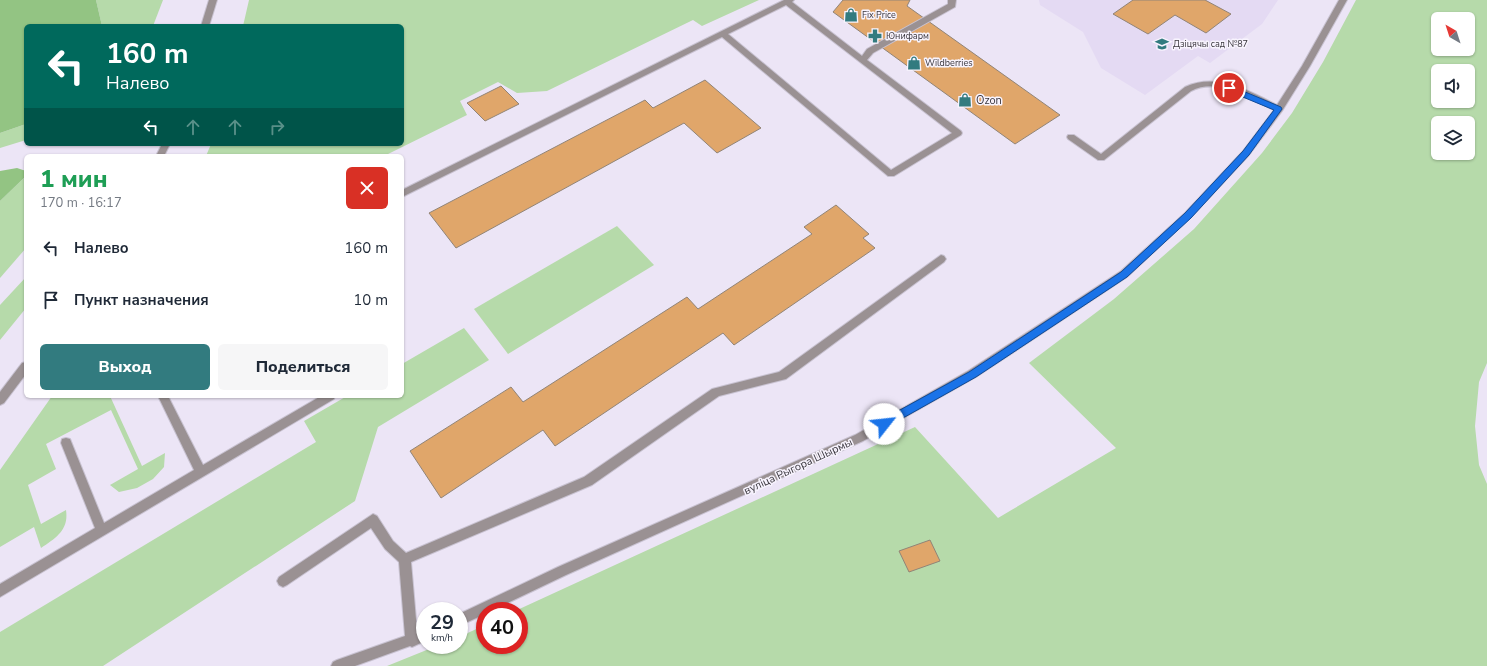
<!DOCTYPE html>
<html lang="ru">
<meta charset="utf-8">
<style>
:root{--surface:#fff;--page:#f6f6f7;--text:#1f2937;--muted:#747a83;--accent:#327b7f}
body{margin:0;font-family:"Nunito Sans",sans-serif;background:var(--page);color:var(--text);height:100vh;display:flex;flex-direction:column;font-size:15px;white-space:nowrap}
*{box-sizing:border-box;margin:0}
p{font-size:13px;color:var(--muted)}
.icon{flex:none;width:22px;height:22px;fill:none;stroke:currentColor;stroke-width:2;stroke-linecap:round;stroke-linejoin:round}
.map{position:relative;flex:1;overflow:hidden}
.drawer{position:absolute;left:24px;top:154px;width:380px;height:244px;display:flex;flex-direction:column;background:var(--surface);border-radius:6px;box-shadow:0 1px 3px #0004}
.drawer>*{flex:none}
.guide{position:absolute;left:24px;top:24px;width:380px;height:122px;border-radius:6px;box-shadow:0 1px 3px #0004;background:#00695c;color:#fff;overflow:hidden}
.needle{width:26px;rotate:321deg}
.fabs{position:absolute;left:1431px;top:12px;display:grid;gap:8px}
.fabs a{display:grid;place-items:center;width:44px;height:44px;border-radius:6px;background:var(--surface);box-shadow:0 1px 3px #0004;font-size:20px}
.speed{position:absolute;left:416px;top:602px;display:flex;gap:8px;font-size:20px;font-weight:700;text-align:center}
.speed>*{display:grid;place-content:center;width:52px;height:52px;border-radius:50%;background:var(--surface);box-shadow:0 1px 3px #0004;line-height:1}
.speed small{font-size:10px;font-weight:400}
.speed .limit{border:6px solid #d22;background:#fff;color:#111}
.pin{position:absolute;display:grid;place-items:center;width:34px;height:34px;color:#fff;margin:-17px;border:2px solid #fff;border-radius:50%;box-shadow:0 1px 4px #0007}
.me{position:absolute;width:44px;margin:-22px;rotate:61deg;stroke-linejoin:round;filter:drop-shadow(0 0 3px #0008)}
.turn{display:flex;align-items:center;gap:14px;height:84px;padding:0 16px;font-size:18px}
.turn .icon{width:52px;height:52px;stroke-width:2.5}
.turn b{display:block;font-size:28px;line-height:34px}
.lanes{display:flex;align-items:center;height:38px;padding:0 16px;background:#0003;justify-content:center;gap:20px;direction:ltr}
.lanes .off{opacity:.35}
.round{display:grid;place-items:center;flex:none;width:42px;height:42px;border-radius:6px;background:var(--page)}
.headline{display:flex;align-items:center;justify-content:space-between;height:68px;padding:0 16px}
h1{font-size:24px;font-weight:800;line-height:30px;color:#1e9e55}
.action{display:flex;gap:8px;margin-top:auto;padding:8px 16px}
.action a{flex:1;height:46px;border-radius:6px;background:var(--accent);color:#fff;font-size:16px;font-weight:800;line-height:46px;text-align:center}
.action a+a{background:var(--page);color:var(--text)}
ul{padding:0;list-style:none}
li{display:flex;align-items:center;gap:12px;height:52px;padding:0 16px}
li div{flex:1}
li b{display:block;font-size:15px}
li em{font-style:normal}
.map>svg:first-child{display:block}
.built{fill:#e4daf3}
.green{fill:#b6daaa;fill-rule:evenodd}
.forest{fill:#93c483}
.building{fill:#e0a66a;stroke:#918477}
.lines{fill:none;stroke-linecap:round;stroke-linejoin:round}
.minor-casing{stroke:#c8c2d1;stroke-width:2}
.minor{fill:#9a9193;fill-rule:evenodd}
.route{fill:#1a73e8;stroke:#114b97}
.labels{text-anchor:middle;stroke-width:3;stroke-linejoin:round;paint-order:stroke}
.far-poi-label{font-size:9px;fill:#39363d;stroke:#f8f4fe;text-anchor:start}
.poi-label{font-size:11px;fill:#39363d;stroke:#f8f4fe;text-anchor:start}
.street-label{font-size:11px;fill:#39363d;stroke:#f8f4fe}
</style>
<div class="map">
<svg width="1487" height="666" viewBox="0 0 1487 666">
<rect width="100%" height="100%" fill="#ece5f6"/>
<!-- built -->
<path class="built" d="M1039,0H1278L1262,24L1210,63L1198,56L1145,95L1101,68L1083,32L1040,5Z"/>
<!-- green -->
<g class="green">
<path d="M96,0H163L153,26H102Z"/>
<path d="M249,0H759L702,26L693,20L547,91L517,93L498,82L460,101L467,115L384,156H206L211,144H402V26H243Z"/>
<path d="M1356,0H1487V363L1479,382L1475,426L1479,465L1487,484V666H387L439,645H459V637L485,625V645H519V611H515L915,427L998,518L1116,448L1029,363L1114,299L1194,229L1262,153L1292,113L1323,62ZM1438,19H1468V49H1438ZM1438,71H1468V101H1438ZM1438,123H1468V153H1438Z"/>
<path d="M26,124V140L0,148V133Z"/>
<path d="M26,176V248L0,278V201Z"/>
<path d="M617,226L654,265L508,354L474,309Z"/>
<path d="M26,277V308L0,340V305Z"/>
<path d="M464,328L489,360L378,427L355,501L103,666H0V632L316,442L304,421L347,396H402V364Z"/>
<path d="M52,396H110L142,466L165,453L164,467L153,479L137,488L119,492L110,485L138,469L111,410L46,444L56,469L28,485L41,524L66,510C69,530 56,538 41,548L34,527L0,547V470Z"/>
</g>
<!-- forest -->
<g class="forest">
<path d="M0,0H96L102,26H26V124L0,133Z"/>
<path d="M17,168L26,171V176L0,201V171Z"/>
</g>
<!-- building -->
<g class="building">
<path d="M843,0H910L907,6L1060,115L1015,144L833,12Z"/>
<path d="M1133,0H1205L1231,14L1206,33L1175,15L1148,34L1113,14Z"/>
<path d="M705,80L761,128L717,153L684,123L456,248L429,213L645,100L653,108Z"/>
<path d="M501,86L519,104L485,121L467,103Z"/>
<path d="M836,205L869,234L863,238L875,248L734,345L723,333L555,446L543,430L441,498L410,451L511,387L523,402L687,297L698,309L812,234L804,227Z"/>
<path d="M930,540L940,561L909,572L899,551Z"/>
</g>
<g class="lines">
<!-- minor casing -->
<g class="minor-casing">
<g id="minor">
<path d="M209,0H217L209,26H201Z"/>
<path d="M784,0H794L792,2L862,56L867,49L948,4V0H956L955,7L873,53L867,60L961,131L962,133L961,135L894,176H888L722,37L402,197V190ZM786,5L952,133L891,170L728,34Z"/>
<path d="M1339,0H1347L1310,66L1282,111L1249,155L1191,217L1127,277L976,377L863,441L566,575L491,611H485V614L459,626V614L558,567L855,435L968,371L1121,271L1185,213L1243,151L1274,110C1249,98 1218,77 1191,91L1104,160H1098L1068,139L1067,137L1068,135H1074L1101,154L1185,87C1217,72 1249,91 1277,105L1302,66Z"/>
<path d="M162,144H170L164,156H156Z"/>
<path d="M941,255L944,256L946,259L944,262L786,379L719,396L592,485L411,562L417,631L425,629V641L412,647L410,646L355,666H331L333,662L337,660L405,636L399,562L385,549L371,528L287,585L283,587L279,585L277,581L279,577L373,514L377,516L393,541L406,553L584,477L712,389L779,372Z"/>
<path d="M26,362V374L4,403L0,405V392L22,363Z"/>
<path d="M158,396H168L203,465L321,396H335L334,399L0,597V584L95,528L61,443L62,439L66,438L70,439L104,523L194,470Z"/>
</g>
</g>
<!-- minor -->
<use href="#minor" class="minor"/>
</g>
<!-- route -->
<path class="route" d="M1226,86H1231L1281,107L1282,109L1249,155L1191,218L1127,277L976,377L887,427L884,428L880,427L879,424L880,421L969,372L1121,272L1185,213L1243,151L1274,110L1226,90Z"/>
<!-- icons -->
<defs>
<g id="shop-bare" transform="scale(1.08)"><path d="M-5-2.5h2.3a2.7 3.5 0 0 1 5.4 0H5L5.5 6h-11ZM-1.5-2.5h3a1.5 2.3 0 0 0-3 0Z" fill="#327b7f" stroke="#f8f4fe" stroke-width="2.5" paint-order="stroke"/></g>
<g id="pharmacy-bare" transform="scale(1.08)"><path d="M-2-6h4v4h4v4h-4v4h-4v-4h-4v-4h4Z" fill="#327b7f" stroke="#f8f4fe" stroke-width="2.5" paint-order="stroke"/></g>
<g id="school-bare" transform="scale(1.08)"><path d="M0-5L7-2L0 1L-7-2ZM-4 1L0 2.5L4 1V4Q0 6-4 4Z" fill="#327b7f" stroke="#f8f4fe" stroke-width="2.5" paint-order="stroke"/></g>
</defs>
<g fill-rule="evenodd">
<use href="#shop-bare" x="851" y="15"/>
<use href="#pharmacy-bare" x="875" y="36"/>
<use href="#school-bare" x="1162" y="44"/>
<use href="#shop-bare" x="914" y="63"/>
<use href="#shop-bare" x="965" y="100"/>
</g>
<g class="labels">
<!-- far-poi labels -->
<g class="far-poi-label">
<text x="862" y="18">Fix Price</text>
<text x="886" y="39">Юнифарм</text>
<text x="1173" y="47">Дзіцячы сад №87</text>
<text x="925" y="66">Wildberries</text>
</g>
<!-- poi labels -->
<g class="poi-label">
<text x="976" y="104">Ozon</text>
</g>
<!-- street labels -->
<g class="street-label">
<text transform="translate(798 466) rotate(-25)" y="4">вуліца Рыгора Шырмы</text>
</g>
</g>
</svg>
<div class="fabs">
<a><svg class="needle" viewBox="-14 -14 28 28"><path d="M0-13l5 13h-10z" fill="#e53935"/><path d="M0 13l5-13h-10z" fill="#747a83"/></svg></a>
<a><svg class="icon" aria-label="sound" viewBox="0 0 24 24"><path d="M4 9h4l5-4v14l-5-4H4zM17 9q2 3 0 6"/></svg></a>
<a><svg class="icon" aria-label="layers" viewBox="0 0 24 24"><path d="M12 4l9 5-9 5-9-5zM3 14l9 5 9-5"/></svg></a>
</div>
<div class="speed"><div>29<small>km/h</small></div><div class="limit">40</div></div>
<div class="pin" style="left:1229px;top:88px;background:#d93025"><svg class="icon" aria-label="arrive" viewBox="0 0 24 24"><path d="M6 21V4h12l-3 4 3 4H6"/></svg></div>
<svg class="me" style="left:884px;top:424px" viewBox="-20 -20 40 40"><circle r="19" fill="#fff"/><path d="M0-13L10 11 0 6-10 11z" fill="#1a73e8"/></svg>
<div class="guide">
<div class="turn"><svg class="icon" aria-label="left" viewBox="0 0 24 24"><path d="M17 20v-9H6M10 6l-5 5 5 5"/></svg><div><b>160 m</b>Налево</div></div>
<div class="lanes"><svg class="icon" aria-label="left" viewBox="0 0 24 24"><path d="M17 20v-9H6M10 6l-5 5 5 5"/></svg><svg class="icon off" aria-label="ahead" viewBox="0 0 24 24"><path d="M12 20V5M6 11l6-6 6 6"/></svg><svg class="icon off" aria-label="ahead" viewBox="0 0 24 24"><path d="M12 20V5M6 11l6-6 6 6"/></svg><svg class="icon off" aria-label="right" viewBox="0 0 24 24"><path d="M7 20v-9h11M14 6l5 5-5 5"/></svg></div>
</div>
<section class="drawer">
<div class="headline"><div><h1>1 мин</h1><p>170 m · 16:17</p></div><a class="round" style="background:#d93025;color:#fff"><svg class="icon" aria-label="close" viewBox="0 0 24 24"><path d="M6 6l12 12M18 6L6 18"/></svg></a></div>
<ul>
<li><svg class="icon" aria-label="left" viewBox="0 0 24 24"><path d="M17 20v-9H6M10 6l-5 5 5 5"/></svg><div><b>Налево</b></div><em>160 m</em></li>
<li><svg class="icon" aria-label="arrive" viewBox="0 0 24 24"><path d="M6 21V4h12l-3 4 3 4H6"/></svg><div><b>Пункт назначения</b></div><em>10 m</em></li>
</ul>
<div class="action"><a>Выход</a><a>Поделиться</a></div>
</section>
</div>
